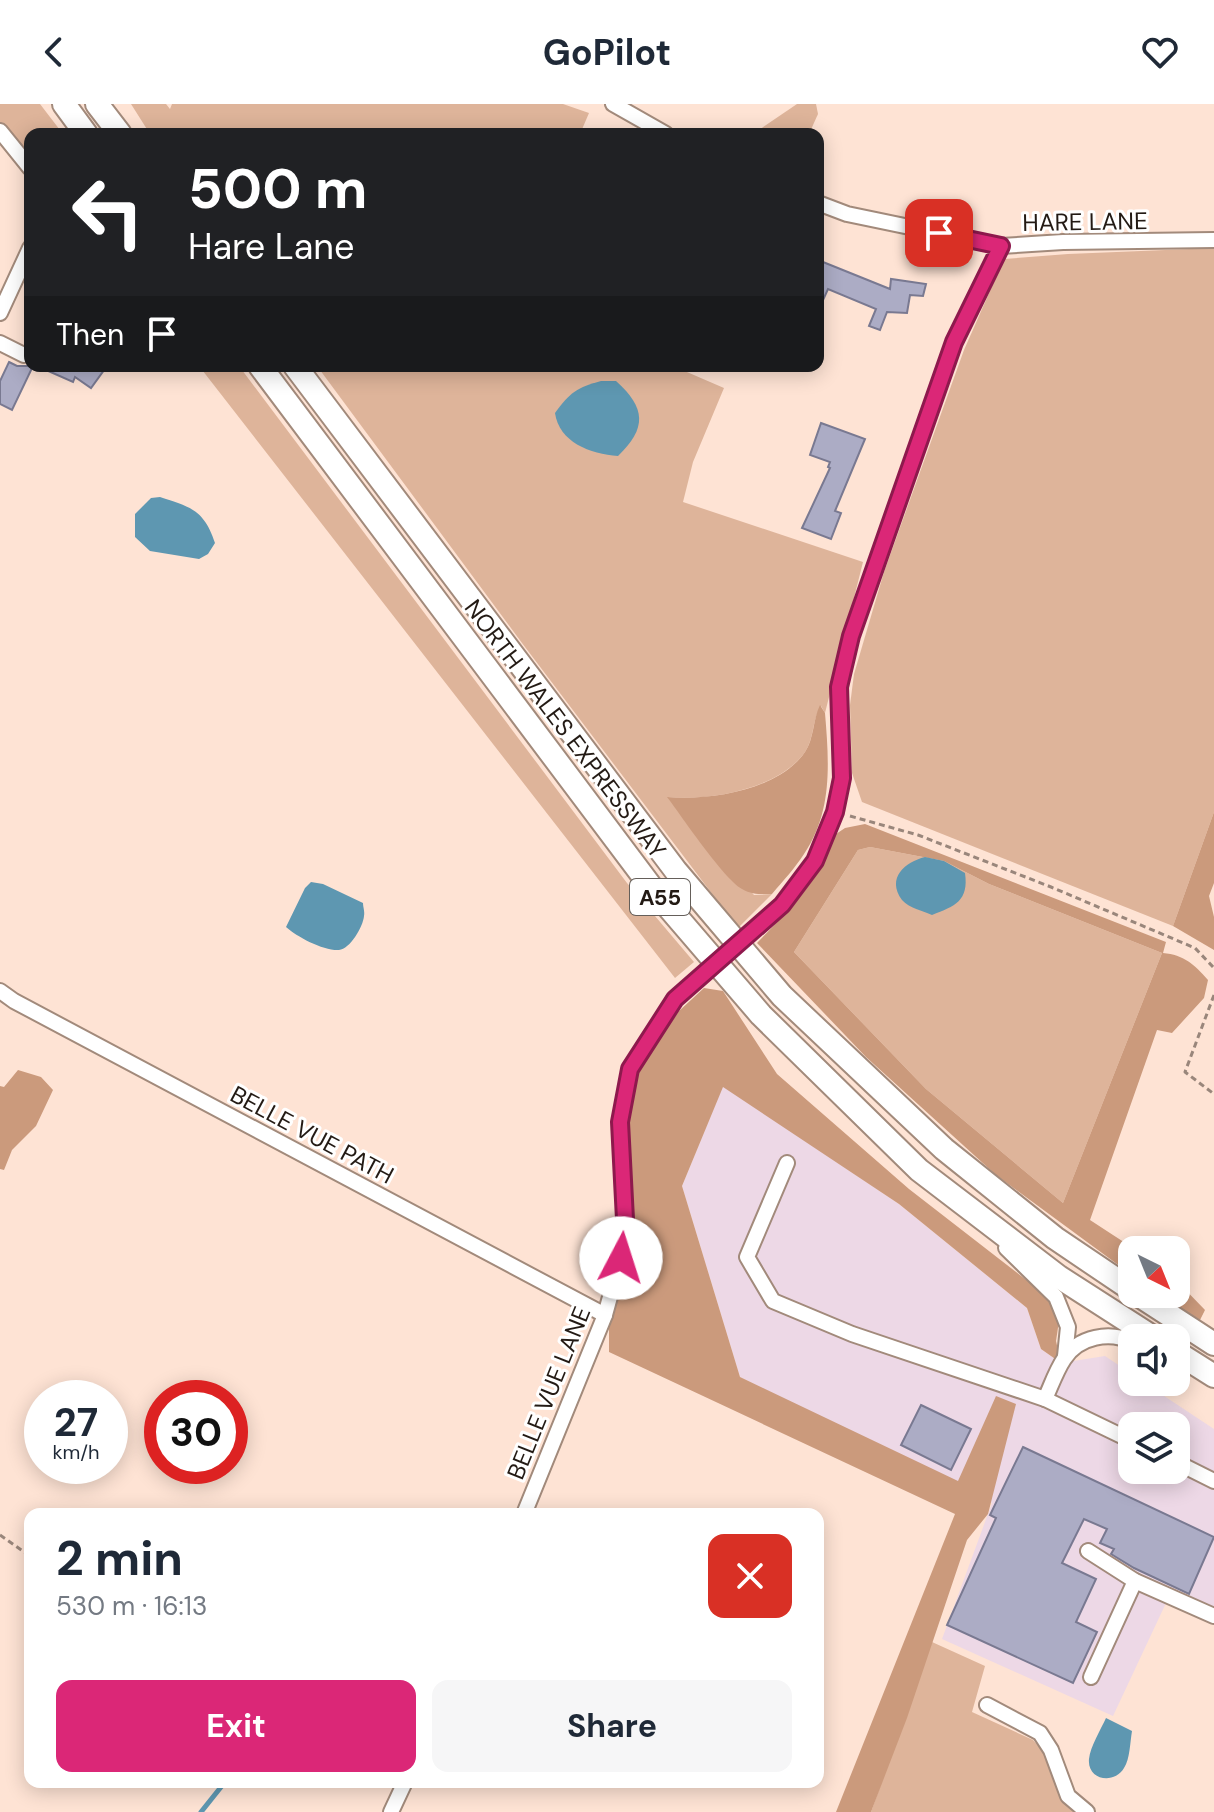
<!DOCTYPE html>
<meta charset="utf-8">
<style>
:root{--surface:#fff;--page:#f6f6f7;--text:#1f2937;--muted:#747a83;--accent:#db2777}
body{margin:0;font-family:"DM Sans",sans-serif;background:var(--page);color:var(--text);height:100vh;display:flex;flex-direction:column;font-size:30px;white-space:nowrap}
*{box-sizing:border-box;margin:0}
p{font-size:26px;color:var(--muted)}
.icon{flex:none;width:44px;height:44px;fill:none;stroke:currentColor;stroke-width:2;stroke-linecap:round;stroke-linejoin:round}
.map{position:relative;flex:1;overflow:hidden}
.sheet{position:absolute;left:24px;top:1404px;width:800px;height:280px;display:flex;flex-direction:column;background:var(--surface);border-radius:16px;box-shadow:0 4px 20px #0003}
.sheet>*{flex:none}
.guide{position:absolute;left:24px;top:24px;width:800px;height:244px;border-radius:16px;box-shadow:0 4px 20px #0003;background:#202124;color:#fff;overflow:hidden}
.needle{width:52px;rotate:137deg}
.fabs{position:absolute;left:1118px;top:1132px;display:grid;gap:16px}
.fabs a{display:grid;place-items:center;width:72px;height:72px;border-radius:16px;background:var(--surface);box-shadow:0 4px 20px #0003;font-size:40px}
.speed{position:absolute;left:24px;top:1276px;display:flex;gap:16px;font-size:40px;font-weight:700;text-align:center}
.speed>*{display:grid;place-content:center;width:104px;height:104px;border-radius:50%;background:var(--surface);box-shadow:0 4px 20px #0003;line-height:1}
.speed small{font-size:20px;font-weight:400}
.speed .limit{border:12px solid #d22;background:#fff;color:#111}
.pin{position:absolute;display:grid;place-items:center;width:68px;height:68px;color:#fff;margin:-34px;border-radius:16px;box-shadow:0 4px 12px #0006}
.me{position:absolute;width:88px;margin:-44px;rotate:5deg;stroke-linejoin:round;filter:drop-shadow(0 0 6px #0008)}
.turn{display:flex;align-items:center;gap:28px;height:168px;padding:0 32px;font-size:36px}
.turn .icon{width:104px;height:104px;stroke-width:2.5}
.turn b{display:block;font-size:56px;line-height:68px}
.then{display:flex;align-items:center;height:76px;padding:0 32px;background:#0003;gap:16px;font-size:30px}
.round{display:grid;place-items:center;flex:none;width:84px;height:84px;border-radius:16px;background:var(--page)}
.overview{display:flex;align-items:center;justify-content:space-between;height:136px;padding:0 32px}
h1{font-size:48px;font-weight:700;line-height:60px}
.cta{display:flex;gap:16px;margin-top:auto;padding:16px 32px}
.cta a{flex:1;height:92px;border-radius:16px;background:var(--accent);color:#fff;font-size:32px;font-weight:700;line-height:92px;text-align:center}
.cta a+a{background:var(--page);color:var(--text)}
header{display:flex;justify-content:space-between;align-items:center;height:104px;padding:0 32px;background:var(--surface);font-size:36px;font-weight:700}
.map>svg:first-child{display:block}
.industrial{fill:#edd8e6;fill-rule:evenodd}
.green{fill:#deb49a}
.forest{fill:#cb9a7c;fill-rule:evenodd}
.water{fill:#5e97b1}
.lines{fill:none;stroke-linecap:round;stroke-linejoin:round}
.stream{stroke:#5e97b1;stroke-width:5}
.building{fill:#acacc5;stroke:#797991;stroke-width:2}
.minor-casing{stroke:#a28a7b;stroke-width:18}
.highway-casing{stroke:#a28a7b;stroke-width:26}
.path{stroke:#99867b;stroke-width:3;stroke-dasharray:6 4;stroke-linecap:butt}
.minor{stroke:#fff;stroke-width:14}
.highway{stroke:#fff;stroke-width:22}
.minor-bridge-casing{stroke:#a28a7b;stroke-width:18;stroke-linecap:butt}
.minor-bridge{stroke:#fff;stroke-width:14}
.route-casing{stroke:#8e194d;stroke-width:20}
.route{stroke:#db2777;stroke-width:14}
.labels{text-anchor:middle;stroke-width:6;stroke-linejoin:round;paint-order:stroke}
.shield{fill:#fff;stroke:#655f5a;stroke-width:2}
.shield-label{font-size:22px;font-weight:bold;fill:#231a14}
.street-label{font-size:24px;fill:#231a14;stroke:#fff}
</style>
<header><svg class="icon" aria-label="back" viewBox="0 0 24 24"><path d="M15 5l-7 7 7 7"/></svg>GoPilot<svg class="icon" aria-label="heart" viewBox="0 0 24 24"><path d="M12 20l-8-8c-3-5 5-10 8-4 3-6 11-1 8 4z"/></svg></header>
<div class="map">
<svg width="1214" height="1708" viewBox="0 0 1214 1708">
<rect width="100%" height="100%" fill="#fee3d4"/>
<!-- industrial -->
<path class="industrial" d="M723,982L899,1100L1027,1204L1041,1245L1061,1259L1105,1252L1132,1270V1278H1143L1214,1325V1520L1166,1499L1113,1612L942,1535L992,1399L740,1273L682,1082ZM1132,1322H1176V1366H1132Z"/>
<!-- green -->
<g class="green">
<path d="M0,0H40L63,30H30V55L0,18Z"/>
<path d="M131,0H166L170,5L172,0H563L589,9L580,30H150Z"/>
<path d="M797,0H816L818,10L809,30H753Z"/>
<path d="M1214,144V708L1173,822L862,698L852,669L850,601L854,570L884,468L964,246L1004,155L1068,150Z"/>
<path d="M199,262H239L627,779L694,858L675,874Z"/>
<path d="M317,262H673L724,284L693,358L683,398L863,458L825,609L821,602C812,616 814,635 805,648C779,685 710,697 668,693L754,791L772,790L738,824L522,539Z"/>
<path d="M870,743L944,757L989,780L1162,849L1063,1099L926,985L794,848L858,746Z"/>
<path d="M932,1538L985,1562L972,1608L1033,1636L1047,1652L1080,1708H871Z"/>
</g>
<!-- forest -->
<g class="forest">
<path d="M820,601L825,609C829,658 833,707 804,750C795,764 783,777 772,790C761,790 752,791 742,785C723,774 683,714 667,693C710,697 779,686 805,648C814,635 813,615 820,601Z"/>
<path d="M1214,708V779L1209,792L1214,813V846L1173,822Z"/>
<path d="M865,720L1166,838L1163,849C1184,851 1194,860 1208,876L1204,894L1172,929L1157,926L1090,1116L1136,1146H1132V1171L996,1071L866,953L757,839L790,805L836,730L845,724ZM870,743L944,757L989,780L1162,849L1063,1099L926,985L794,848L858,746Z"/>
<path d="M704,884L723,887L777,970L909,1085L1047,1192L1059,1217L1056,1237L1061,1259L1041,1245L1027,1204L899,1100L723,983L682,1082L740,1273L958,1377L996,1292L1016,1300L988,1410L967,1436L907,1614L871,1708H836L955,1410L609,1248V1212L631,1133L626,1018L635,968L679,907Z"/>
<path d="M18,966L41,973L53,986L36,1022L12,1046L4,1066L0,1065V982L4,983Z"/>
<path d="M1176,1176L1205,1206L1200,1216L1159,1190H1176Z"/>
</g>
<!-- water -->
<g class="water">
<path d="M601,277H616C646,304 647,324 618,352C590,350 559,338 555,309C569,289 578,283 601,277Z"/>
<path d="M160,393C191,403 204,406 215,439L208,450L199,455L150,447L135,433V410L151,394Z"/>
<path d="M925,753L944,757L965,769C969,797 955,802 932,811C923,807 909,804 902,796C886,774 905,758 925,753Z"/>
<path d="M311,778L323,780L363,799C363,803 365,808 364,812C363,823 350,845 339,846C324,847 297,833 286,823L305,784Z"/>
<path d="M1106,1614L1132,1627C1130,1638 1130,1655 1124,1664C1114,1681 1087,1676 1089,1655C1090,1643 1101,1625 1106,1614Z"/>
</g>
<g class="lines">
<!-- stream -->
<path class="stream" d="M201,1708L225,1678"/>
</g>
<!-- building -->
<g class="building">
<path d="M818,156L890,185L891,175L926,180L923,192L910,191L907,209L887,208L880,226L869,222L876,205L828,185L818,207Z"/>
<path d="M9,258L17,262H33L12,306L0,300V277Z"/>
<path d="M37,262H107L91,284L75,273L73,278Z"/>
<path d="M821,319L865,335L835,407L841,409L831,435L802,424L830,364L828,363L830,358L810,351Z"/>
<path d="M921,1301L971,1325L951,1366L901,1341Z"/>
<path d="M1023,1343L1214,1433L1189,1490L1134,1464L1111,1450L1114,1445L1100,1439L1107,1425L1084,1415L1062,1459L1096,1475L1076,1518L1097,1528L1073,1579L947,1521L996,1414L990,1411Z"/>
</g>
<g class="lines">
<!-- minor casing -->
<g class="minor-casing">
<g id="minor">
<path d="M613,0L666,30"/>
<path d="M0,27L30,64"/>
<path d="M818,99L847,110L1001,142L1063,138L1214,136"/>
<path d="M0,209L30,144"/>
<path d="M0,239L24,251"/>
<path d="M782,801L815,757L835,708L842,674L839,583L851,532L954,238L1001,142"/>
<path d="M0,887L14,897L605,1211"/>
<path d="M787,1059L747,1153L773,1197L852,1230L1045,1295L1132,1337"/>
<path d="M1006,1144L1056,1193L1068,1223L1065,1252"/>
<path d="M1045,1295C1051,1282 1056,1267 1064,1255C1079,1232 1110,1227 1132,1238"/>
<path d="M1176,1358L1214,1377"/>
<path d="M524,1410L605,1211L626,1135L620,1018L630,965L675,895"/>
<path d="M1088,1447L1135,1477L1214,1512"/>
<path d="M1091,1573L1135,1477"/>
<path d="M987,1601L1040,1629L1051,1646L1068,1692L1087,1708"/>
<path d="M391,1708L405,1678"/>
</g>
</g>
<!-- highway casing -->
<g class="highway-casing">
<g id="highway">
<path d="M64,0L86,30"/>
<path d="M97,0L120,30"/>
<path d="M260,262L652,784L761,911L919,1066L1059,1173L1154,1234"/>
<path d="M295,262L676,767L782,892L944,1045L1055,1134L1132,1186"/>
<path d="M1137,1190L1214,1240"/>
<path d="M1176,1248L1214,1272"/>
</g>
</g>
<!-- path -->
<g class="path">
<path d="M850,712L918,731L1051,783L1195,844L1214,864"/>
<path d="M1214,891L1185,968L1214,990"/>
<path d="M0,1431L30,1452"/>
</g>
<!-- minor -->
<use href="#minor" class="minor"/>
<!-- highway -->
<use href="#highway" class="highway"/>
<!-- minor-bridge casing -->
<g class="minor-bridge-casing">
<path id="minor-bridge" d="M675,895L782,801"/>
</g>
<!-- minor-bridge -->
<use href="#minor-bridge" class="minor-bridge"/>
</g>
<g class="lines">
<!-- route casing -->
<g class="route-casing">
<path id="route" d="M621,1154L626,1135L620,1018L630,965L675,895L782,801L815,757L835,708L842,674L839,583L851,532L954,238L1001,142L939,129"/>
</g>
<!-- route -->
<use href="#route" class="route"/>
</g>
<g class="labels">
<!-- shield labels -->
<rect class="shield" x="630" y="775" width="60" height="36" rx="6"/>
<g class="shield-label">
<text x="660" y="801">A55</text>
</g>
<!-- street labels -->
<g class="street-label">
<text transform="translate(1085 118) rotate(-1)" y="8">HARE LANE</text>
<text transform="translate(565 625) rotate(53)" y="8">NORTH WALES EXPRESSWAY</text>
<text transform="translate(312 1031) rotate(28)" y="8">BELLE VUE PATH</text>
<text transform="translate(549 1289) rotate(-68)" y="8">BELLE VUE LANE</text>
</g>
</g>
</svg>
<div class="fabs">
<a><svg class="needle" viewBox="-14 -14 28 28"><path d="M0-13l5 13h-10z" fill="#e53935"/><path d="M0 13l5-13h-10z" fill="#747a83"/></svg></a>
<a><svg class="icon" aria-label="sound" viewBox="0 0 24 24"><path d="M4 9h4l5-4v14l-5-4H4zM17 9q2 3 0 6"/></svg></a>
<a><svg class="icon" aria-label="layers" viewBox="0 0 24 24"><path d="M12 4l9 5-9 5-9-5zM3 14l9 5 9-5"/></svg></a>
</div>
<div class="speed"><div>27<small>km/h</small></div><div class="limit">30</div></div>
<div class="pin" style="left:939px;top:129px;background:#d93025"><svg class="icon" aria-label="arrive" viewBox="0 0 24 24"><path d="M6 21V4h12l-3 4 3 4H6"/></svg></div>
<svg class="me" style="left:621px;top:1154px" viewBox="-20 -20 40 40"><circle r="19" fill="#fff"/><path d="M0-13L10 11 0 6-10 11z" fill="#db2777"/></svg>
<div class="guide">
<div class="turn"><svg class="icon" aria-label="left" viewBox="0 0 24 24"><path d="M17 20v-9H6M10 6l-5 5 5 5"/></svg><div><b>500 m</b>Hare Lane</div></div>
<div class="then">Then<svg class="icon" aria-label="arrive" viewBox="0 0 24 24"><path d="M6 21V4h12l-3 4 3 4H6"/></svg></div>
</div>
<section class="sheet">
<div class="overview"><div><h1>2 min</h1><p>530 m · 16:13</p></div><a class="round" style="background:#d93025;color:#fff"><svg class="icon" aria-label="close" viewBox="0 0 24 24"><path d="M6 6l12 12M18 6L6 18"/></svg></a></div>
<div class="cta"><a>Exit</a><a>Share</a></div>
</section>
</div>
